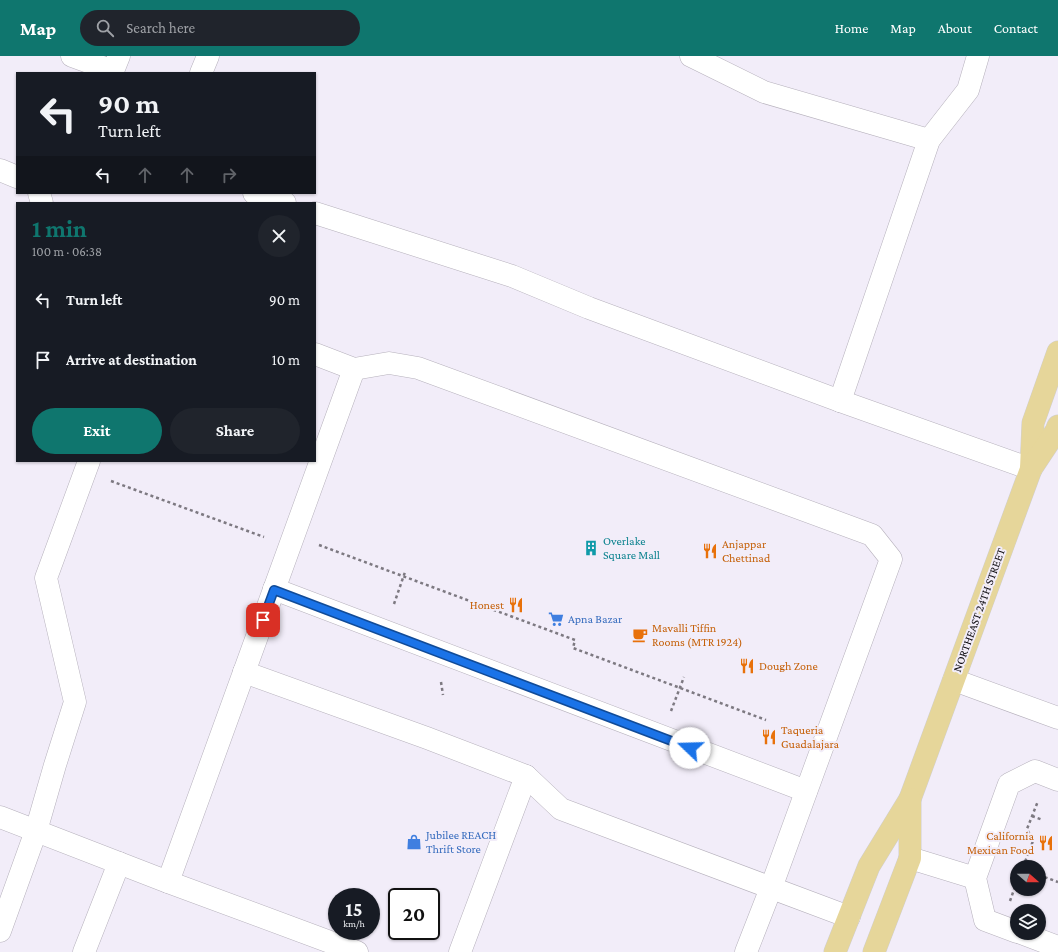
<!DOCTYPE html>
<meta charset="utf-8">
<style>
:root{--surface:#171b24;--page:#20242c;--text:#f1f3f6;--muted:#9ea1a6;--accent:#0f766e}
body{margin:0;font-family:"Crimson Pro",serif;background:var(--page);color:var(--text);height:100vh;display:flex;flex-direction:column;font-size:15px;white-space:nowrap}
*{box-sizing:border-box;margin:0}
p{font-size:13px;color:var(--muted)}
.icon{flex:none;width:22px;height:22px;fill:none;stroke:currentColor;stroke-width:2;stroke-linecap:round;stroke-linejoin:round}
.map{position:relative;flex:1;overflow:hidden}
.sheet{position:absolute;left:16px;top:146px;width:300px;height:260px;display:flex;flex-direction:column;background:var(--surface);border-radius:0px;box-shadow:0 1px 3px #0004}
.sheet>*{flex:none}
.hud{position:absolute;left:16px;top:16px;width:300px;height:122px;border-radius:0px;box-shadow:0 1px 3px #0004;background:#171b24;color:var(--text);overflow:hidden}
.needle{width:26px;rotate:110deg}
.fabs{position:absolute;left:1010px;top:804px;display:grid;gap:8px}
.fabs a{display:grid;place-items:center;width:36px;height:36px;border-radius:50%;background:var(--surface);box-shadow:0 1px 3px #0004;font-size:20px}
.speed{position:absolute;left:328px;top:832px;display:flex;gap:8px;font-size:20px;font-weight:700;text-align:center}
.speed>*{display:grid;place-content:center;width:52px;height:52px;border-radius:50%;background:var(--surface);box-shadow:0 1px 3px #0004;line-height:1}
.speed small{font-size:10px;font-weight:400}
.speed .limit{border:2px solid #111;border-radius:6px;background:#fff;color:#111}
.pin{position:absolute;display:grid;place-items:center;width:34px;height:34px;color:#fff;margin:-17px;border-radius:8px;box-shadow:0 2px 6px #0006}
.me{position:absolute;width:44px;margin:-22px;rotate:291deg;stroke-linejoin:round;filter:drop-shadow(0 0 3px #0008)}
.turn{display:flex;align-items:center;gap:14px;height:84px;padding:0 16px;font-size:18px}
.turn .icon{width:52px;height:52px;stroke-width:2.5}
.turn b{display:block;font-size:28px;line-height:34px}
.lanes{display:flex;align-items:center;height:38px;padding:0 16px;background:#0003;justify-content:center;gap:20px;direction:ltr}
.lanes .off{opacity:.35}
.round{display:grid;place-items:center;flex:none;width:42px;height:42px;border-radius:21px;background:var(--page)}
.summary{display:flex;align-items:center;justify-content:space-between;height:68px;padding:0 16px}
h1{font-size:24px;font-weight:700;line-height:30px;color:var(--accent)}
.action{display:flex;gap:8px;margin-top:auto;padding:8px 16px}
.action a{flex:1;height:46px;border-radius:24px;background:var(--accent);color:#fff;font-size:16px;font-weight:700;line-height:46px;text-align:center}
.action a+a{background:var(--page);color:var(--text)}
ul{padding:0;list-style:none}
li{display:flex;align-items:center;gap:12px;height:60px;padding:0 16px}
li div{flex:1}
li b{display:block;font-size:15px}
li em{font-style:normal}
header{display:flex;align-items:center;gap:24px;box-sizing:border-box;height:56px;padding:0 20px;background:var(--accent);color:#fff}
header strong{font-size:19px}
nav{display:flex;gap:22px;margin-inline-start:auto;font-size:14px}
.search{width:280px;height:36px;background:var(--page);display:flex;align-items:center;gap:10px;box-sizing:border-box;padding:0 14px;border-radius:22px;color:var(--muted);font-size:15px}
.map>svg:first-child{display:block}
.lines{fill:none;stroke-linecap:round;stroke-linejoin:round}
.minor-casing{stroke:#b6b1bc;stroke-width:23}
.major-casing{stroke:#d0cfd0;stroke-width:23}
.path{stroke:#7d7981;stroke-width:2.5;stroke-dasharray:3 3;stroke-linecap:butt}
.minor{stroke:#fff;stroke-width:22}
.major{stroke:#e6d69a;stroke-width:22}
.route-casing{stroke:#114b97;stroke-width:10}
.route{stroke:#1a73e8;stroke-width:7}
.labels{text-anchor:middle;stroke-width:4;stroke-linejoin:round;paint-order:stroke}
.culture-label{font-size:12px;fill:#0d838f;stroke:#f2edf9;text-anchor:start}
.food-label{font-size:12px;fill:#c56008;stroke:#f2edf9;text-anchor:start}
.street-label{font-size:12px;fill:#121014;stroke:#f2edf9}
.shop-label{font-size:12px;fill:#366cbe;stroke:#f2edf9;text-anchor:start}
</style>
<header>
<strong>Map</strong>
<div class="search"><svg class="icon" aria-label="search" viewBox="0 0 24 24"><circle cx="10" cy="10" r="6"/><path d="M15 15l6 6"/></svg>Search here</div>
<nav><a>Home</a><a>Map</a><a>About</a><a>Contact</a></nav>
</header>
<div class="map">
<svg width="1058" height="896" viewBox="0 0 1058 896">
<rect width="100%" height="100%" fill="#f2edf9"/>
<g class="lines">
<!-- minor casing -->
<g class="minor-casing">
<g id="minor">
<path d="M72,0L113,15L119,0"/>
<path d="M691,0L764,36L929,84"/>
<path d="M201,17L208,0"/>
<path d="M0,114L17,121"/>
<path d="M39,137L42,147"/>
<path d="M254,137L285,147"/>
<path d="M315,157L512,220L589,252L840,345L1031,413"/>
<path d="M315,298L354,313L389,307L418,312L872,479L891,503L771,832L746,896"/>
<path d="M840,345L929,84L968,34L978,0"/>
<path d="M274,533L806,735"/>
<path d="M244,616L427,682L526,720L561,753L849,861"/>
<path d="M954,624L1058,662"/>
<path d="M0,761L168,826L357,896"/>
<path d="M910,802L975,822"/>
<path d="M168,826L354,313"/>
<path d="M0,875L36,775L55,709L75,646L46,522L89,405"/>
<path d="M1017,876L985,864L975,822L1009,728L1035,715L1058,724"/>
<path d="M1021,877L1058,891"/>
<path d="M84,896L119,807"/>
<path d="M460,896L526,720"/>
</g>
</g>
<!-- major casing -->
<g class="major-casing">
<g id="major">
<path d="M1031,413L1033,367L1058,296"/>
<path d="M835,896L869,810L910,743L1031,413L1056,375L1058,370"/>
<path d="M874,896L910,802V743"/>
</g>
</g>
<!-- path -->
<g class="path">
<path d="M111,425L264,481"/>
<path d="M319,489L575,584L573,592L766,664"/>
<path d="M394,548L405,516"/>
<path d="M441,626L443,639"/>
<path d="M671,655L684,621"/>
<path d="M1032,760L1043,764"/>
<path d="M1023,811L1033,785L1027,773L1038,745"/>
<path d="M1039,819L1058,826"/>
<path d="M1010,845L1017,825"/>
</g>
<!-- minor -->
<use href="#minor" class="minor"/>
<!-- major -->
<use href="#major" class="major"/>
</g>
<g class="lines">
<!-- route casing -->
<g class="route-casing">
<path id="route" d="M263,564L274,534L690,692"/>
</g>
<!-- route -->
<use href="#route" class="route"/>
</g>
<!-- icons -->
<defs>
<g id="building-bare" transform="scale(1.2)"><path d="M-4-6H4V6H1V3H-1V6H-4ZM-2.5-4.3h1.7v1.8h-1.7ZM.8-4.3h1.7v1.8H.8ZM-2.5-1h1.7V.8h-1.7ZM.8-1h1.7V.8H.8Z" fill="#0f9aa8" stroke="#f2edf9" stroke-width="2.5" paint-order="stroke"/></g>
<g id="restaurant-bare" transform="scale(1.2)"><path d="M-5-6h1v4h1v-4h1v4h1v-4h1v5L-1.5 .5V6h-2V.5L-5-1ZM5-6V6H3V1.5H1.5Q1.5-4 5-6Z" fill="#e8710a" stroke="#f2edf9" stroke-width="2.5" paint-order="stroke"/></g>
<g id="supermarket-bare" transform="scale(1.2)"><path d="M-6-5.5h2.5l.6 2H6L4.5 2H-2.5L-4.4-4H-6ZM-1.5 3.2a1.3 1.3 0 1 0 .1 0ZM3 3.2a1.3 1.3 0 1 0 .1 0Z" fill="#3f7fe0" stroke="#f2edf9" stroke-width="2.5" paint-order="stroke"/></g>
<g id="cafe-bare" transform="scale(1.2)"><path d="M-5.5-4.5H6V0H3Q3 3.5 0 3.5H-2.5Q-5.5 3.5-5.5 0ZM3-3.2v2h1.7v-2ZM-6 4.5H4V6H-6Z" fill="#e8710a" stroke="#f2edf9" stroke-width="2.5" paint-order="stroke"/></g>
<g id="shop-bare" transform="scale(1.2)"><path d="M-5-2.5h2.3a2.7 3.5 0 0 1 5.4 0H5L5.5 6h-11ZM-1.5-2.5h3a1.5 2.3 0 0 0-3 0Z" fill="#3f7fe0" stroke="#f2edf9" stroke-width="2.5" paint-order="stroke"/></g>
</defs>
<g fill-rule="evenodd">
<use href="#building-bare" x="591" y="492"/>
<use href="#restaurant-bare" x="710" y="495"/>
<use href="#restaurant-bare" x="516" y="549"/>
<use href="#supermarket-bare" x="556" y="563"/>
<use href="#cafe-bare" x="640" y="579"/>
<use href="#restaurant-bare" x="747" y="610"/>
<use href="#restaurant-bare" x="769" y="681"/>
<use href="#shop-bare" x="414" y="786"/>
<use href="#restaurant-bare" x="1046" y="787"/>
</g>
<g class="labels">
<!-- culture labels -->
<g class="culture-label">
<text x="603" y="489">Overlake<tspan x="603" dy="14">Square Mall</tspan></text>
</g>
<!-- food labels -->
<g class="food-label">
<text x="722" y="492">Anjappar<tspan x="722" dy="14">Chettinad</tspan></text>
<text x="504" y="553" text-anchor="end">Honest</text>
<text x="652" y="576">Mavalli Tiffin<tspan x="652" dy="14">Rooms (MTR 1924)</tspan></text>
<text x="759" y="614">Dough Zone</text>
<text x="781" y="678">Taqueria<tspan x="781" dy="14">Guadalajara</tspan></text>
<text x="1034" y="784" text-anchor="end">California<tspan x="1034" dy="14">Mexican Food</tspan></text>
</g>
<!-- street labels -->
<g class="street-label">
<text transform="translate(979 554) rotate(-70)" y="4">NORTHEAST 24TH STREET</text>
</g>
<!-- shop labels -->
<g class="shop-label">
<text x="568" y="567">Apna Bazar</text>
<text x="426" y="783">Jubilee REACH<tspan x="426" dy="14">Thrift Store</tspan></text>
</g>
</g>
</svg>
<div class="fabs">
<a><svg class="needle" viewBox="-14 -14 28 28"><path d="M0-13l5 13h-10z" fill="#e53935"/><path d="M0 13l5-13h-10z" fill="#9ea1a6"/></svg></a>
<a><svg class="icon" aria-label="layers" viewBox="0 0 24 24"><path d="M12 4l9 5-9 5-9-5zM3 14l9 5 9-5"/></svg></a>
</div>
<div class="speed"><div>15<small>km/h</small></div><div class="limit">20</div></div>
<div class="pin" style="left:263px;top:564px;background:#d93025"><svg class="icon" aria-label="arrive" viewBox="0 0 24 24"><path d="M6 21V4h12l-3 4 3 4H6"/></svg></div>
<svg class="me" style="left:690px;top:692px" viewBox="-20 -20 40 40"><circle r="19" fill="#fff"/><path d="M0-13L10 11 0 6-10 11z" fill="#1a73e8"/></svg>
<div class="hud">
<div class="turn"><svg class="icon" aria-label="left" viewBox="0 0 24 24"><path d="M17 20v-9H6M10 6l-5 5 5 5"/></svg><div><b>90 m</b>Turn left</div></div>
<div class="lanes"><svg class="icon" aria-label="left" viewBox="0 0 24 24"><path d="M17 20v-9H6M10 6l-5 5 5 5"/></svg><svg class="icon off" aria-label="ahead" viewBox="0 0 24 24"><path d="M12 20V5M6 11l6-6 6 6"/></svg><svg class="icon off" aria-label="ahead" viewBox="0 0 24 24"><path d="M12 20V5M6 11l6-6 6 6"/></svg><svg class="icon off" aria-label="right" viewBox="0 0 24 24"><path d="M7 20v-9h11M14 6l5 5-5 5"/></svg></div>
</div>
<section class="sheet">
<div class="summary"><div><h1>1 min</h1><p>100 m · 06:38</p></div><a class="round"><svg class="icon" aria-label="close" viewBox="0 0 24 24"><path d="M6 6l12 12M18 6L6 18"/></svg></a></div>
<ul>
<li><svg class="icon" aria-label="left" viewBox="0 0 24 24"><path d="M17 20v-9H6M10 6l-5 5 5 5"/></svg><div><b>Turn left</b></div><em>90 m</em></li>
<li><svg class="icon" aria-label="arrive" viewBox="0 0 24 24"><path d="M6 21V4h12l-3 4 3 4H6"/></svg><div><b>Arrive at destination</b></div><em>10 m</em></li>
</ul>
<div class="action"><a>Exit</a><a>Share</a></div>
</section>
</div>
